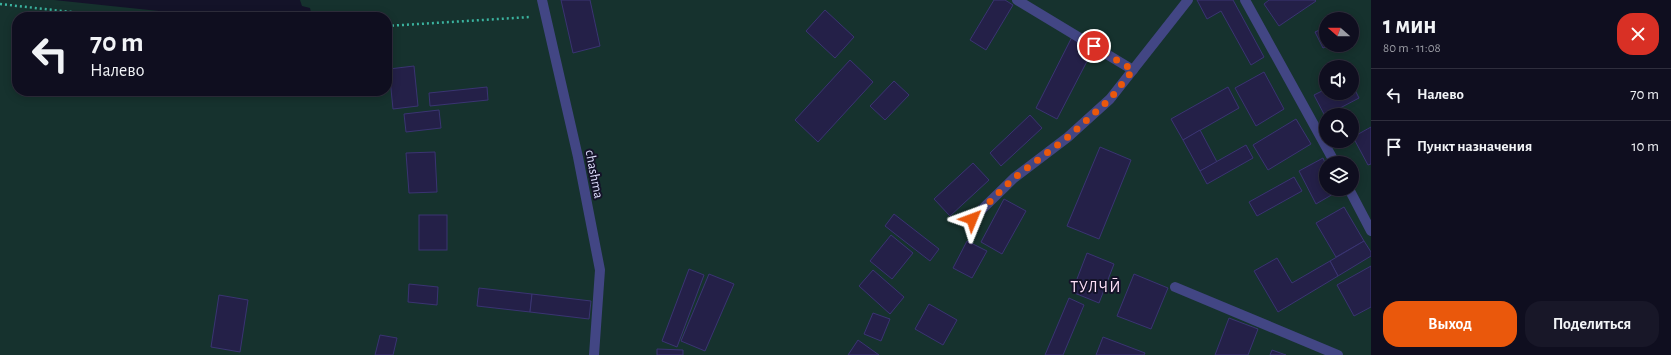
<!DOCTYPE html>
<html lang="ru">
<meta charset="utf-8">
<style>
:root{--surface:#0f0e1f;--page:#181728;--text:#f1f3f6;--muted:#9b9ca4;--line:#2f2e3d;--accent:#ea580c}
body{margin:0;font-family:"Alegreya Sans",sans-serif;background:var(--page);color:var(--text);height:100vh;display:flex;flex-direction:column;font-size:15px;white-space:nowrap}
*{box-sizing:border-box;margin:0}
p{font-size:13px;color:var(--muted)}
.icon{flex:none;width:22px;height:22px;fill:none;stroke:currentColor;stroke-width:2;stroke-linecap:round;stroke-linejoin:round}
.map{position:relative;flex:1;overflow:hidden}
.sheet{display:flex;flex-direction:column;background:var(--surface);width:300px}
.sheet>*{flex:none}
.top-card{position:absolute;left:12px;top:12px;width:380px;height:84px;border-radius:16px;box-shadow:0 2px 10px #0003,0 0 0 1px var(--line);background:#0f0e1f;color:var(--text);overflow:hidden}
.needle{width:26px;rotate:290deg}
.fabs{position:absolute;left:1319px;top:12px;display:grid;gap:8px}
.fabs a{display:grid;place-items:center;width:40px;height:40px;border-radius:50%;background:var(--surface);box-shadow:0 2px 10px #0003,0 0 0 1px var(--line);font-size:20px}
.pin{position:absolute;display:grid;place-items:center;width:34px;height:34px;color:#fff;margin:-17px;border:2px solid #fff;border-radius:50%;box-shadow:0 1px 4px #0007}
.me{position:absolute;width:44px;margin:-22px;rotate:46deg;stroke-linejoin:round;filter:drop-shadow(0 0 3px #0008)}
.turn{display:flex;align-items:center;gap:14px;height:84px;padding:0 12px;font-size:18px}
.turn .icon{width:52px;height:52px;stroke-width:2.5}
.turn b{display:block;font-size:28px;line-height:34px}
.round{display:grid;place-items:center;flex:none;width:42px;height:42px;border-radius:16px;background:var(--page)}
.overview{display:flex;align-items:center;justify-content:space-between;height:68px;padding:0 12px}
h1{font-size:24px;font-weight:600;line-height:30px}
.action{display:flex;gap:8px;margin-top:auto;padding:8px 12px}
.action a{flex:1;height:46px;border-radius:16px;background:var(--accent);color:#fff;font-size:16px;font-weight:600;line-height:46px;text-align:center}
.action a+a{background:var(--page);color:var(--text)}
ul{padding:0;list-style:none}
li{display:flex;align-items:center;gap:12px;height:52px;padding:0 12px;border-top:1px solid var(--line)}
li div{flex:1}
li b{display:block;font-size:15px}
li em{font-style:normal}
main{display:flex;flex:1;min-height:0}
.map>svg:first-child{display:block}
.green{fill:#16322e;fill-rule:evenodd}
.building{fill:#242048;stroke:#3a3472}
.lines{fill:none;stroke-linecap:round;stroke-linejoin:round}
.path{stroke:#3bb39f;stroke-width:2.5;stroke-dasharray:2 3;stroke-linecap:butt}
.minor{stroke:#424684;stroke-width:10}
.route{stroke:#ea580c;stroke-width:7;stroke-dasharray:0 12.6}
.labels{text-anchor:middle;stroke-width:4;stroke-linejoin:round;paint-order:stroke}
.street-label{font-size:14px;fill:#ddddfc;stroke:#141329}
.quarter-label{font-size:16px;letter-spacing:1px;fill:#fcdff5;stroke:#141329}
</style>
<main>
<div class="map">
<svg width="1371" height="355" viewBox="0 0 1371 355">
<rect width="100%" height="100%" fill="#141329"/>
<!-- green -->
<path class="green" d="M0,0H54L216,17H17V91H387V17H312L310,8L302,6L300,0H1371V355H0ZM1326,19H1352V45H1326ZM1326,67H1352V93H1326ZM1326,115H1352V141H1326ZM1326,163H1352V189H1326Z"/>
<!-- building -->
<g class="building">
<path d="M561,0H590L600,46L573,53Z"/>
<path d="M994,0H1005L1013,5L986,50L970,40Z"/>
<path d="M1197,0H1233L1264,57L1251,65L1221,11L1207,19Z"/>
<path d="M1269,0H1315L1316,1L1279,26L1264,4Z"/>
<path d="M825,10L854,37L835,58L806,31Z"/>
<path d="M1326,27V45H1330L1323,48L1315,32Z"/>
<path d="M1075,31L1097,42L1057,119L1036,108Z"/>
<path d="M850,60L873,82L818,142L795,120Z"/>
<path d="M414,66L418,106L393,109L389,69Z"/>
<path d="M1264,72L1284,109L1256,126L1235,88Z"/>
<path d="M894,81L909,95L885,120L870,106Z"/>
<path d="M1352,84L1359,98L1325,116L1314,95L1326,89V93H1352Z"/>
<path d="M487,87L488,100L430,106L429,93Z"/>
<path d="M1228,87L1239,108L1183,140L1171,119Z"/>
<path d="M439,110L441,128L406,132L404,114Z"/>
<path d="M1030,115L1042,128L1001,166L990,153Z"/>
<path d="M1296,119L1311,144L1268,170L1253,145Z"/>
<path d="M1371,127V164L1368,165L1353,137Z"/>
<path d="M1200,130L1217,162L1200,171L1183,140Z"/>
<path d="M1246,145L1253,158L1207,184L1200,171Z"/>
<path d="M1100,147L1131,160L1099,239L1067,226Z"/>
<path d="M435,152L437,192L409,193L406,153Z"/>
<path d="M1323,158L1326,165V189L1340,190L1316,204L1299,171Z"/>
<path d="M973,163L989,180L950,216L934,199Z"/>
<path d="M1294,177L1302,191L1257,216L1249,202Z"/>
<path d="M1004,199L1026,211L1002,254L981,242Z"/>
<path d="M1344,207L1364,241L1336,257L1316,223Z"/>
<path d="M894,214L939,249L930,261L885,226Z"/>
<rect x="419" y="215" width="28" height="35"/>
<path d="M891,235L913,253L892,279L870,261Z"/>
<path d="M967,241L987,251L972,278L953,268Z"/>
<path d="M1364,241L1371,252V256L1338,276L1330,261Z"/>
<path d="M1087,253L1114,264L1099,303L1072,292Z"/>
<path d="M1277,258L1292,283L1330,261L1338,276L1278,312L1254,271Z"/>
<path d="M1371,266V307L1354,316L1337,285Z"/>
<path d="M689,269L704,275L677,347L662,341Z"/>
<path d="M873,270L904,297L890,314L859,286Z"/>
<path d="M709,274L734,284L705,351L681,341Z"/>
<path d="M1134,274L1168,288L1151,329L1117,316Z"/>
<path d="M409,284L438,287L437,305L408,302Z"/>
<path d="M479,288L532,294L530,312L477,306Z"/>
<path d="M532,294L591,301L589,319L530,312Z"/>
<path d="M219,295L248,300L240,352L211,347Z"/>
<path d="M1069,298L1084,305L1063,355H1045Z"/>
<path d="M929,304L957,320L943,345L915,329Z"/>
<path d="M873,313L890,319L881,341L864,334Z"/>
<path d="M1229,318L1258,329L1248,355H1215Z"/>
<path d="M380,335L397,338L393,355H375Z"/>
<path d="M1103,337L1145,353L1144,355H1096Z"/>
<path d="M858,340L879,355H848Z"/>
<path d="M657,349L683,350V355H657Z"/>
<path d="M1272,350L1286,355H1270Z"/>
</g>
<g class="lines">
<!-- path -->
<g class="path">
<path d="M0,4L115,17"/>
<path d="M387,26L530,17"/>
</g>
<!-- minor -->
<g class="minor">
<path d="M542,0L578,157L600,270L594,355"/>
<path d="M1017,0L1133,70"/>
<path d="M1245,0L1335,163"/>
<path d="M1349,189L1371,231"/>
<path d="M972,219L1014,178L1068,137L1110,99L1188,0"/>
<path d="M1175,287L1338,355"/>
</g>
</g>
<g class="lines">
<!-- route -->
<path class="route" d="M972,219L1014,178L1068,137L1110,99L1133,70L1094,46"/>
</g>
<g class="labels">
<!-- street labels -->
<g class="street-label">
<text transform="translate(595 174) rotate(79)" y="5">сhashma</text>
</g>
<!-- quarter labels -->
<g class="quarter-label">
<text x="1096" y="292">ТУЛЧӢ</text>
</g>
</g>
</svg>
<div class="fabs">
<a><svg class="needle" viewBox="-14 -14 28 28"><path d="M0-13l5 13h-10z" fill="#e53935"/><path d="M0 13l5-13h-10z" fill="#9b9ca4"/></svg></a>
<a><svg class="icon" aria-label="sound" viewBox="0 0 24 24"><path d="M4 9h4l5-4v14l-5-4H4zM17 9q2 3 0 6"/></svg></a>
<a><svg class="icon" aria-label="search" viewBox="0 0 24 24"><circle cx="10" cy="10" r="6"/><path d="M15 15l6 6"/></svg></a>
<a><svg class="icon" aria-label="layers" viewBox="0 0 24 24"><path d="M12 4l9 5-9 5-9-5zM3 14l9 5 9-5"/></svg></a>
</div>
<div class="pin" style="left:1094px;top:46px;background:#d93025"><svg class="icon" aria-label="arrive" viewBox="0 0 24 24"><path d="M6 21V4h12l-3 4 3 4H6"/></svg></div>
<svg class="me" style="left:972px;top:219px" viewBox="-20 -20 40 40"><path d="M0-17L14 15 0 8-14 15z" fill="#ea580c" stroke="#fff" stroke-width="4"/></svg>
<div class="top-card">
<div class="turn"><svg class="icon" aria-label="left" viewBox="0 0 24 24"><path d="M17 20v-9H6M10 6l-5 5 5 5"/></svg><div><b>70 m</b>Налево</div></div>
</div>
</div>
<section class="sheet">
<div class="overview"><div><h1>1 мин</h1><p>80 m · 11:08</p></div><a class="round" style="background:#d93025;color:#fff"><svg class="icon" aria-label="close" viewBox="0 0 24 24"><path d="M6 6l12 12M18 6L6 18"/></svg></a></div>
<ul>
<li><svg class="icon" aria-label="left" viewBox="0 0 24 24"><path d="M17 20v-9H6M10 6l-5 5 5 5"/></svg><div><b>Налево</b></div><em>70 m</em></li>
<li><svg class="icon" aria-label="arrive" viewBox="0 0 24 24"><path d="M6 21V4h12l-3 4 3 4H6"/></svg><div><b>Пункт назначения</b></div><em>10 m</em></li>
</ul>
<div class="action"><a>Выход</a><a>Поделиться</a></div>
</section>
</main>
